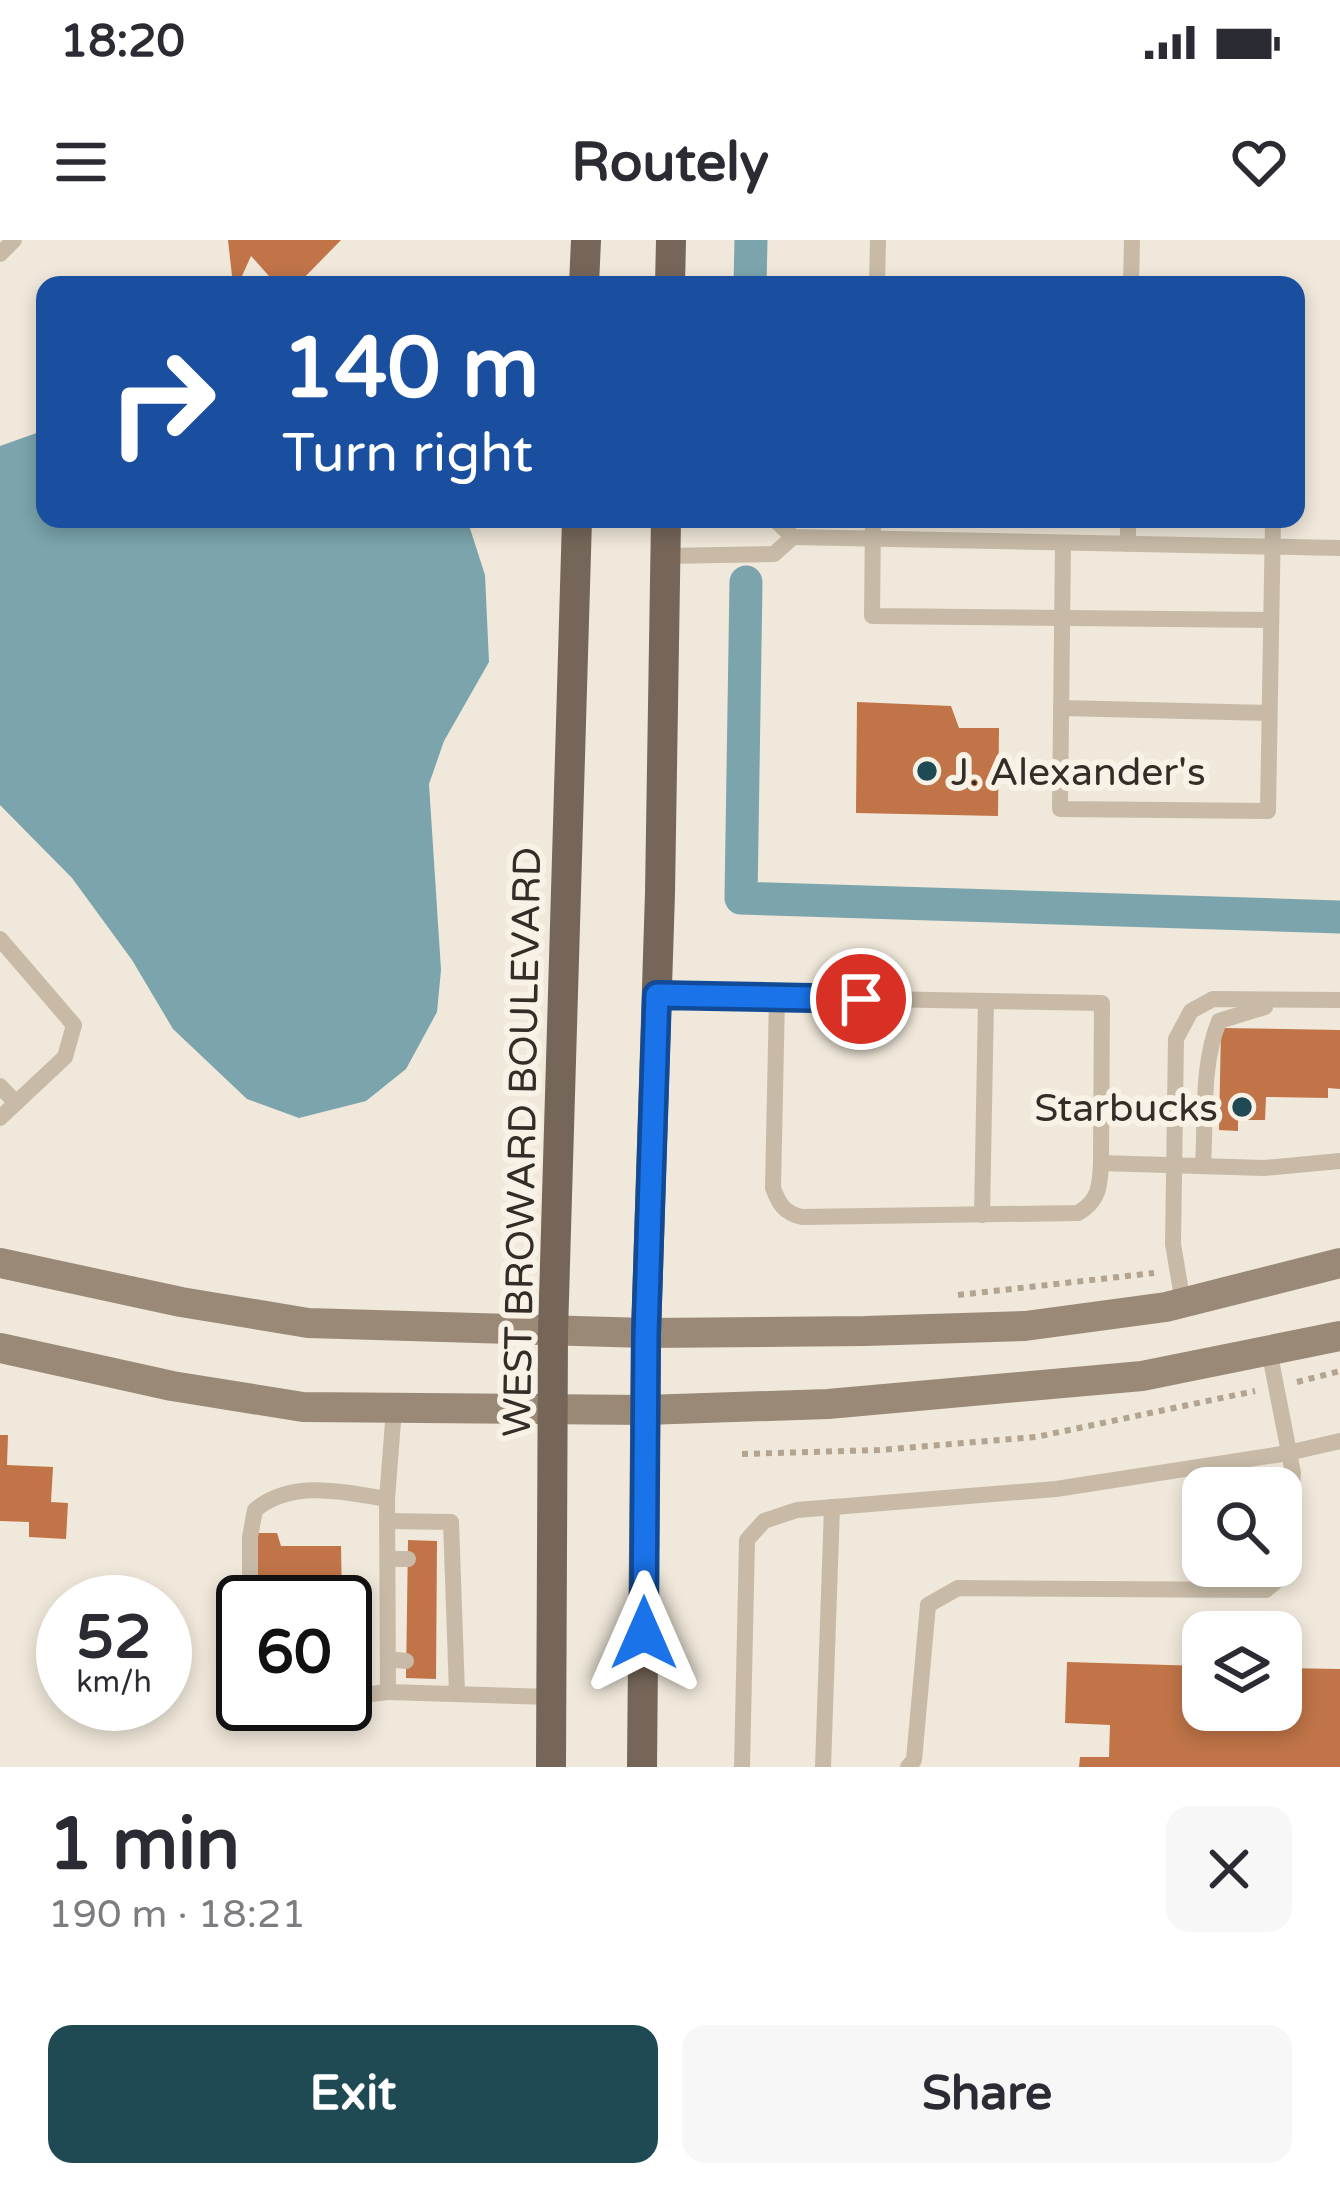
<!DOCTYPE html>
<meta charset="utf-8">
<style>
:root{--surface:#fff;--page:#f7f7f7;--text:#2b2b33;--muted:#7c7c81;--accent:#1f4a54}
body{margin:0;font-family:"Varela Round",sans-serif;background:var(--page);color:var(--text);height:100vh;display:flex;flex-direction:column;font-size:45px;white-space:nowrap}
*{box-sizing:border-box;margin:0}
p{font-size:39px;color:var(--muted)}
.icon{flex:none;width:66px;height:66px;fill:none;stroke:currentColor;stroke-width:2;stroke-linecap:round;stroke-linejoin:round}
.map{position:relative;height:1527px;overflow:hidden}
.panel{display:flex;flex-direction:column;background:var(--surface);flex:1}
.panel>*{flex:none}
.hud{position:absolute;left:36px;top:36px;width:1269px;height:252px;border-radius:24px;box-shadow:0 6px 18px #0003;background:#1a4fa0;color:#fff;overflow:hidden}
.buttons{position:absolute;left:1182px;top:1227px;display:grid;gap:24px}
.buttons a{display:grid;place-items:center;width:120px;height:120px;border-radius:24px;background:var(--surface);box-shadow:0 6px 18px #0003;font-size:60px}
.speed{position:absolute;left:36px;top:1335px;display:flex;gap:24px;font-size:60px;font-weight:700;text-align:center}
.speed>*{display:grid;place-content:center;width:156px;height:156px;border-radius:50%;background:var(--surface);box-shadow:0 6px 18px #0003;line-height:1}
.speed small{font-size:30px;font-weight:400}
.speed .limit{border:6px solid #111;border-radius:18px;background:#fff;color:#111}
.pin{position:absolute;display:grid;place-items:center;width:102px;height:102px;color:#fff;margin:-51px;border:6px solid #fff;border-radius:50%;box-shadow:0 3px 12px #0007}
.me{position:absolute;width:132px;margin:-66px;rotate:0deg;stroke-linejoin:round;filter:drop-shadow(0 0 9px #0008)}
.turn{display:flex;align-items:center;gap:42px;height:252px;padding:0 48px;font-size:54px}
.turn .icon{width:156px;height:156px;stroke-width:2.5}
.turn b{display:block;font-size:84px;line-height:102px}
.round{display:grid;place-items:center;flex:none;width:126px;height:126px;border-radius:24px;background:var(--page)}
.overview{display:flex;align-items:center;justify-content:space-between;height:204px;padding:0 48px}
h1{font-size:72px;font-weight:700;line-height:90px}
.cta{display:flex;gap:24px;margin-top:auto;padding:24px 48px}
.cta a{flex:1;height:138px;border-radius:24px;background:var(--accent);color:#fff;font-size:48px;font-weight:700;line-height:138px;text-align:center}
.cta a+a{background:var(--page);color:var(--text)}
.status{display:flex;justify-content:space-between;align-items:center;height:84px;padding:0 60px;background:var(--surface);direction:ltr}
.status svg{height:33px;fill:currentColor}
header{display:flex;justify-content:space-between;align-items:center;height:156px;padding:0 48px;background:var(--surface);font-size:54px;font-weight:700}
.map>svg:first-child{display:block}
.water{fill:#7ba4ac}
.lines{fill:none;stroke-linecap:round;stroke-linejoin:round}
.canal{stroke:#7ba4ac;stroke-width:33}
.building{fill:#c07448}
.path{stroke:#b3a491;stroke-width:6;stroke-dasharray:6 6;stroke-linecap:butt}
.lane{stroke:#c8baa7;stroke-width:16}
.secondary{stroke:#9b8978;stroke-width:30}
.primary{stroke:#766659;stroke-width:30}
.route-casing{stroke:#114b97;stroke-width:30}
.route{stroke:#1a73e8;stroke-width:21}
.poi-dot{fill:#1f4a54;stroke:#f8f2e6;stroke-width:4.5}
.labels{text-anchor:middle;stroke-width:12;stroke-linejoin:round;paint-order:stroke}
.poi-label{font-size:39px;fill:#342d27;stroke:#f8f2e6;text-anchor:start}
.street-label{font-size:39px;fill:#342d27;stroke:#f8f2e6}
</style>
<div class="status"><b>18:20</b><svg viewBox="0 0 49 12"><path d="M0 12V9h3v3zM5 12V6h3v6zM10 12V3h3v9zM15 12V0h3v12zM26 1h20v11H26zM47 4h2v5h-2z"/></svg></div>
<header><svg class="icon" aria-label="menu" viewBox="0 0 24 24"><path d="M4 6h16M4 12h16M4 18h16"/></svg>Routely<svg class="icon" aria-label="heart" viewBox="0 0 24 24"><path d="M12 20l-8-8c-3-5 5-10 8-4 3-6 11-1 8 4z"/></svg></header>
<div class="map">
<svg width="1340" height="1527" viewBox="0 0 1340 1527">
<rect width="100%" height="100%" fill="#f0e8da"/>
<!-- water -->
<path class="water" d="M45,190V279H467L485,335L489,422L444,501L429,544L441,730L437,772L406,829L366,861L299,878L247,859L173,789L132,720L72,638L0,565V206Z"/>
<g class="lines">
<!-- canal -->
<g class="canal">
<path d="M750,45L751,0"/>
<path d="M746,342L741,658L1340,677"/>
</g>
</g>
<!-- building -->
<g class="building">
<path d="M228,0H341L297,45H277L251,16L238,45H233Z"/>
<path d="M857,462L951,466L959,488H999L998,576L856,573Z"/>
<path d="M1221,788L1340,790V849L1328,848V858L1266,857L1265,880H1238V891L1219,890Z"/>
<path d="M0,1195H8L7,1225L53,1227L51,1262L68,1263L66,1299L29,1297V1282L0,1281Z"/>
<path d="M254,1293H277L281,1306H341L342,1362H254Z"/>
<path d="M408,1300L437,1301L436,1439L406,1438Z"/>
<path d="M1067,1422L1203,1426V1470H1281V1428L1340,1429V1527H1079L1080,1517H1109L1110,1485L1065,1483Z"/>
</g>
<g class="lines">
<!-- path -->
<g class="path">
<path d="M958,1055L1154,1033"/>
<path d="M1297,1142L1340,1131"/>
<path d="M742,1214L879,1210L1036,1197L1255,1151"/>
</g>
<!-- lane -->
<g class="lane">
<path d="M0,14L14,0"/>
<path d="M877,45L878,0"/>
<path d="M1131,45L1132,0"/>
<path d="M727,279L775,280L793,297L1340,308"/>
<path d="M873,279L872,376L1271,380"/>
<path d="M1063,303L1060,569L1268,571L1273,279"/>
<path d="M1128,304V279"/>
<path d="M666,316L774,314L793,297"/>
<path d="M1061,468L1269,473"/>
<path d="M0,699L74,785L65,817L0,878"/>
<path d="M657,755L1102,763L1101,923"/>
<path d="M777,757L773,948C779,964 784,973 802,977L1078,973C1099,961 1100,946 1101,923L1264,928L1340,921"/>
<path d="M0,846L16,863"/>
<path d="M1203,925C1206,877 1201,826 1219,781L1265,767"/>
<path d="M982,975L986,761"/>
<path d="M1183,1063L1173,1004L1176,799L1191,771L1213,759L1340,760"/>
<path d="M394,1169L387,1259L388,1452L551,1457"/>
<path d="M388,1281L451,1282L457,1453"/>
<path d="M388,1319H408"/>
<path d="M250,1362V1297L255,1270C292,1239 344,1252 387,1259"/>
<path d="M388,1419L406,1421"/>
<path d="M345,1457L388,1452"/>
<path d="M742,1527L747,1300L764,1281L797,1270L1056,1249L1288,1213L1340,1201"/>
<path d="M823,1527L832,1267"/>
<path d="M908,1527L914,1520L928,1365L958,1348L1266,1350L1285,1334L1293,1233L1269,1110"/>
</g>
<!-- secondary -->
<g class="secondary">
<path d="M0,1023L181,1062L308,1083L646,1093L865,1091L1025,1086L1166,1067L1340,1023"/>
<path d="M0,1108L172,1146L303,1167L645,1170L828,1164L1142,1136L1340,1096"/>
</g>
<!-- primary -->
<g class="primary">
<path d="M584,45L586,0"/>
<path d="M670,45L671,0"/>
<path d="M551,1527L553,1092L577,279"/>
<path d="M642,1527L646,1093L660,653L666,279"/>
</g>
</g>
<g class="lines">
<!-- route casing -->
<g class="route-casing">
<path id="route" d="M644,1393L646,1094L657,755L861,759"/>
</g>
<!-- route -->
<use href="#route" class="route"/>
</g>
<!-- markers -->
<g class="poi-dot">
<circle cx="927" cy="531" r="12"/>
<circle cx="1242" cy="867" r="12"/>
</g>
<g class="labels">
<!-- poi labels -->
<g class="poi-label">
<text x="951" y="545">J. Alexander's</text>
<text x="1218" y="881" text-anchor="end">Starbucks</text>
</g>
<!-- street labels -->
<g class="street-label">
<text transform="translate(521 902) rotate(-89)" y="14">WEST BROWARD BOULEVARD</text>
</g>
</g>
</svg>
<div class="buttons">
<a><svg class="icon" aria-label="search" viewBox="0 0 24 24"><circle cx="10" cy="10" r="6"/><path d="M15 15l6 6"/></svg></a>
<a><svg class="icon" aria-label="layers" viewBox="0 0 24 24"><path d="M12 4l9 5-9 5-9-5zM3 14l9 5 9-5"/></svg></a>
</div>
<div class="speed"><div>52<small>km/h</small></div><div class="limit">60</div></div>
<div class="pin" style="left:861px;top:759px;background:#d93025"><svg class="icon" aria-label="arrive" viewBox="0 0 24 24"><path d="M6 21V4h12l-3 4 3 4H6"/></svg></div>
<svg class="me" style="left:644px;top:1393px" viewBox="-20 -20 40 40"><path d="M0-17L14 15 0 8-14 15z" fill="#1a73e8" stroke="#fff" stroke-width="4"/></svg>
<div class="hud">
<div class="turn"><svg class="icon" aria-label="right" viewBox="0 0 24 24"><path d="M7 20v-9h11M14 6l5 5-5 5"/></svg><div><b>140 m</b>Turn right</div></div>
</div>
</div>
<section class="panel">
<div class="overview"><div><h1>1 min</h1><p>190 m · 18:21</p></div><a class="round"><svg class="icon" aria-label="close" viewBox="0 0 24 24"><path d="M6 6l12 12M18 6L6 18"/></svg></a></div>
<div class="cta"><a>Exit</a><a>Share</a></div>
</section>
